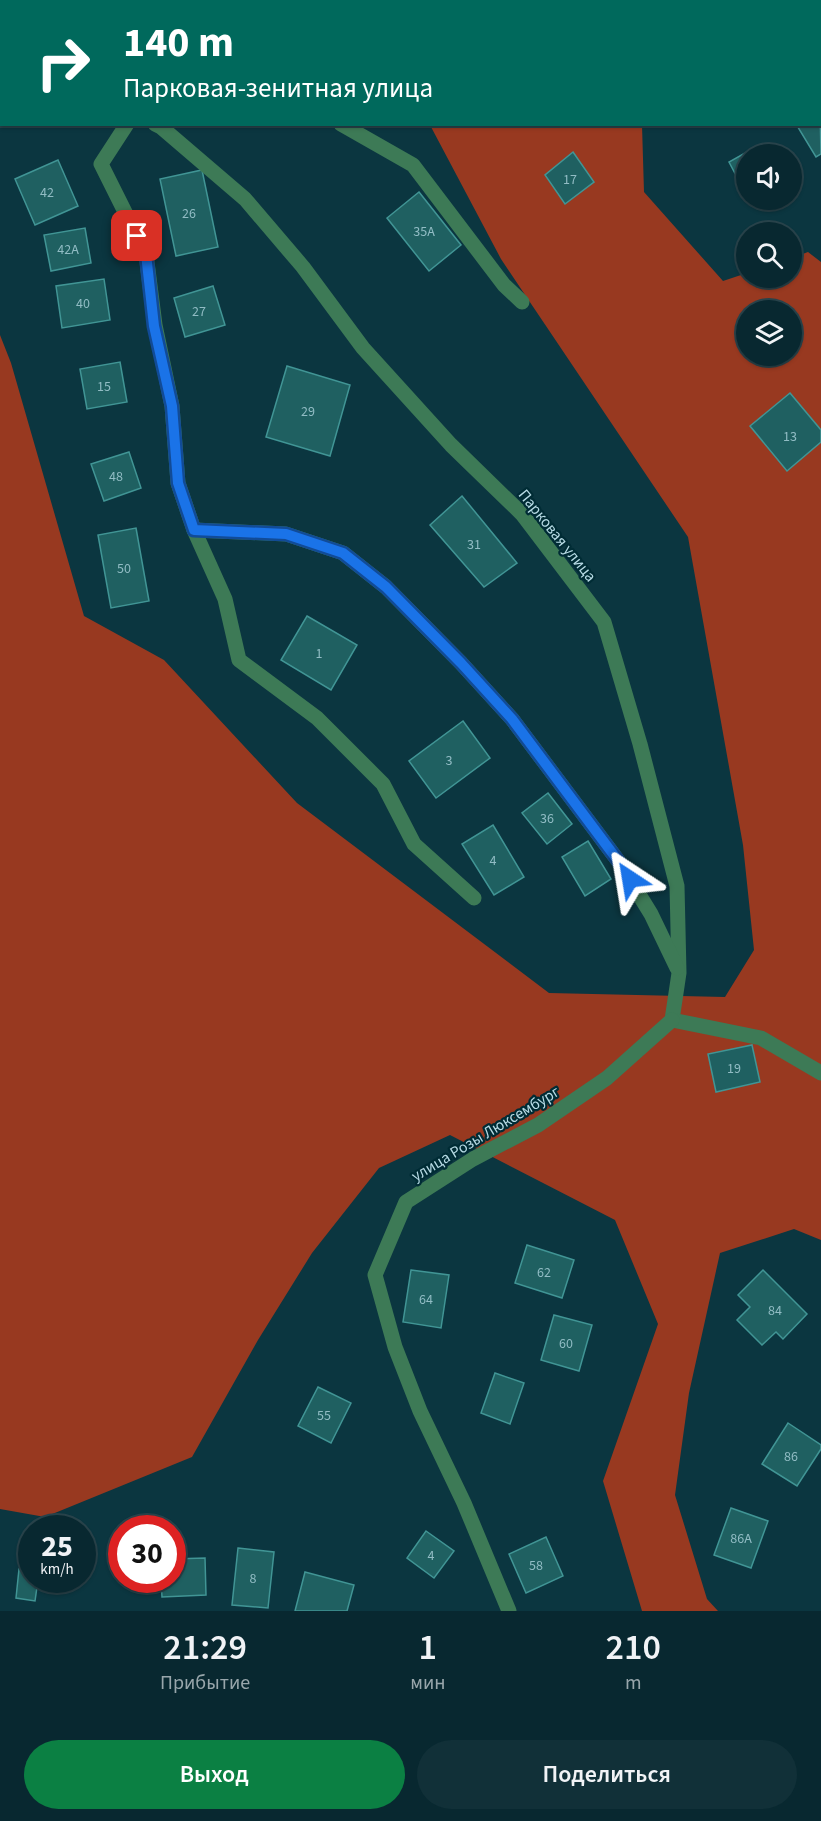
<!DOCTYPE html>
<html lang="ru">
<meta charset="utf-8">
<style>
:root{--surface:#082830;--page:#113038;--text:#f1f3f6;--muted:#98a6ab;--line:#29444c;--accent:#0b8043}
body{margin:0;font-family:"Source Sans 3",sans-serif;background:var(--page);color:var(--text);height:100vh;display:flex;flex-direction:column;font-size:22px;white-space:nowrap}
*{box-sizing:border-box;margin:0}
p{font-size:20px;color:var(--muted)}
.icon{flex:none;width:33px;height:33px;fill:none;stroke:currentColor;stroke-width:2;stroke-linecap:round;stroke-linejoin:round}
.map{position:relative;height:1611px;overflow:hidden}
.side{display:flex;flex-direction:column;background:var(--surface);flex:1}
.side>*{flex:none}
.hud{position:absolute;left:0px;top:0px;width:822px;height:126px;box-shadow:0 2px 4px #0004,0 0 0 2px var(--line);background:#00695c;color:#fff;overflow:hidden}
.buttons{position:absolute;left:736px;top:144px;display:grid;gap:12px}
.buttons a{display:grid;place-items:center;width:66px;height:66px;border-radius:50%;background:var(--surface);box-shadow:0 2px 4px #0004,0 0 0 2px var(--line);font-size:30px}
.speed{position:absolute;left:18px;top:1515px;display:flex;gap:12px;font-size:30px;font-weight:700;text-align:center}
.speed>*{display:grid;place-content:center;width:78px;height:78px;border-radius:50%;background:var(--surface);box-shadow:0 2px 4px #0004,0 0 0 2px var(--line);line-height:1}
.speed small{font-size:15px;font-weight:400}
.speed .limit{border:9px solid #d22;background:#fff;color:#111}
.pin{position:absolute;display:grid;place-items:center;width:51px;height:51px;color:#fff;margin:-26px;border-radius:12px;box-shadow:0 3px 9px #0006}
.me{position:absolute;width:66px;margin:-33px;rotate:327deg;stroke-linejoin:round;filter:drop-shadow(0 0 4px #0008)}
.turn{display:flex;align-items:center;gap:21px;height:126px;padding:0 24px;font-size:27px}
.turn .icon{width:78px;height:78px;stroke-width:2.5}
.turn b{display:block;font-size:42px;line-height:51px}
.eta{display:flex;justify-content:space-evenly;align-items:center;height:102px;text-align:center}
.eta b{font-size:36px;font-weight:600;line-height:42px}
.button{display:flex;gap:12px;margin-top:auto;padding:12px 24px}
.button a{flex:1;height:69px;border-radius:36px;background:var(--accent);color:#fff;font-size:24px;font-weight:600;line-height:69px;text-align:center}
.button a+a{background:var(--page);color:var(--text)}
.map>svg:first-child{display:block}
.forest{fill:#983920;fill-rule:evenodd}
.building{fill:#1f6061;stroke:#419595;stroke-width:1.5}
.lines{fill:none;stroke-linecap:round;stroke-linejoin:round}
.minor{stroke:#3d7a56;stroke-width:15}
.route-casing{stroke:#114b97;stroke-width:15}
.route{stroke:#1a73e8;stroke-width:10}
.labels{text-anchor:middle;stroke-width:4.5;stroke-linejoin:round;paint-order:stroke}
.number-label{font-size:14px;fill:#91bcc4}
.street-label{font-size:16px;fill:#b7dbe5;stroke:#002c35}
</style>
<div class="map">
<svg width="821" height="1611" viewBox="0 0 821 1611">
<rect width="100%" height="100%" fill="#0b3640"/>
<!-- forest -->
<g class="forest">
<path d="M363,0H575L577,1L364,2Z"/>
<path d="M430,125H642L644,192L723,281L747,273V278H792V258L808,252L821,262V1240L794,1229L720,1253L689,1393L675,1495L707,1599L718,1611H642L603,1481L658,1324L615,1220L450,1135L379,1168L312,1253L258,1340L192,1457L45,1517L0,1509V335L11,363L84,616L164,660L297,803L549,993L725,997L754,950L743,845L688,537L501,259ZM747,310H792V356H747Z"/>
</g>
<!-- building -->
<g class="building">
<path d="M820,109L821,154L816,157L796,124H820Z"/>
<path d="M754,148L758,154H747V196L729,162Z"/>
<path d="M573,152L594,182L565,204L545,175Z"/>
<path d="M58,160L78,206L35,225L15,179Z"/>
<path d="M202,170L218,247L176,256L160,179Z"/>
<path d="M419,192L461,245L429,271L387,218Z"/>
<path d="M85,228L91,263L51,271L44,235Z"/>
<path d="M104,279L110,320L62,328L56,286Z"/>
<path d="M213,286L225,325L185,337L174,298Z"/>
<path d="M120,362L127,402L87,409L80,369Z"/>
<path d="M287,366L350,385L330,456L266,437Z"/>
<path d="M790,393L821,430V442L787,471L750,426Z"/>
<path d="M129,452L141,488L104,501L91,464Z"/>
<path d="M462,496L517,563L484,587L430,525Z"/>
<path d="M136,528L149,601L111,608L98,535Z"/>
<path d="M307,616L357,645L331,690L281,660Z"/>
<path d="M463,721L490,758L436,798L409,761Z"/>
<path d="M548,793L572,824L547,844L522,813Z"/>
<path d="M493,825L524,877L494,895L462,844Z"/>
<path d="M588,841L611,879L585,896L562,857Z"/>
<path d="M752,1045L760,1082L716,1092L708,1054Z"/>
<path d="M527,1245L574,1260L562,1298L515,1283Z"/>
<path d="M411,1270L449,1275L441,1328L403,1322Z"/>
<path d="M763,1270L807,1314L783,1339L776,1332L762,1345L737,1320L750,1307L738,1295Z"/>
<path d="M554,1315L592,1325L579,1371L541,1360Z"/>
<path d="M495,1373L524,1383L510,1424L481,1413Z"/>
<path d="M318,1387L351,1403L331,1443L298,1426Z"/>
<path d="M788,1423L821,1445V1449L797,1486L762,1464Z"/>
<path d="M731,1508L768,1521L751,1568L714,1555Z"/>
<path d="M426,1531L454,1551L434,1578L407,1558Z"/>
<path d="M546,1537L563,1576L526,1593L509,1554Z"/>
<path d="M238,1548L274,1552L268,1608L232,1605Z"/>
<path d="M205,1558L206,1595L162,1597L161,1580H172V1559Z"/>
<path d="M19,1569L32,1570V1580H38L35,1601L16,1598Z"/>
<path d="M305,1572L354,1585L347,1611H295Z"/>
</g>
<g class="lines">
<!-- minor -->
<g class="minor">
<path d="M189,0L190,2"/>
<path d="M0,114L2,115"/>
<path d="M127,124L101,164L146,254L155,325L172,406L178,483L194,530L225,599L239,660L317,718L383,784L414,844L474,898"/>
<path d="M155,124L161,127L245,199L303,267L363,348L451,445L522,514L604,622L640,744L677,886L679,973L672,1020"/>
<path d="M341,124L413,165L504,285L522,302"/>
<path d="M194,530L286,534L343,553L386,587L461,663L512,719L619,862L651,914L677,968"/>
<path d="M672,1020L761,1038L821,1073"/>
<path d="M509,1611L464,1503L420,1411L395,1347L375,1275L406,1202L473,1159L538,1125L607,1078L672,1020"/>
</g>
</g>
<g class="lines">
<!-- route casing -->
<g class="route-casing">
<path id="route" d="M137,236L146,254L154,326L172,406L178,483L194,530L286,534L343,553L386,587L461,663L512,719L619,862L630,879"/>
</g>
<!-- route -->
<use href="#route" class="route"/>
</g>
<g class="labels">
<!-- number labels -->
<g class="number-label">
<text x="570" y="184">17</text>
<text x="47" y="197">42</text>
<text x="189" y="218">26</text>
<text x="424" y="236">35А</text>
<text x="68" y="254">42А</text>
<text x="83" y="308">40</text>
<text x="199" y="316">27</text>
<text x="104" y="391">15</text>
<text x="308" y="416">29</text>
<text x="790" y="441">13</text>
<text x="116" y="481">48</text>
<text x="474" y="549">31</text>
<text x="124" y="573">50</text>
<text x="319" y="658">1</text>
<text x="449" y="765">3</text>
<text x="547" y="823">36</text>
<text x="493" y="865">4</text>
<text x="734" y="1073">19</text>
<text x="544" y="1277">62</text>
<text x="426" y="1304">64</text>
<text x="775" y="1315">84</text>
<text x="566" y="1348">60</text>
<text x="324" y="1420">55</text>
<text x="791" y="1461">86</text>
<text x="741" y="1543">86А</text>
<text x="431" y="1560">4</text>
<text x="536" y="1570">58</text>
<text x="253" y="1583">8</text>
</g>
<!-- street labels -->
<g class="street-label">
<text transform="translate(558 535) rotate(51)" y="6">Парковая улица</text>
<text transform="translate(485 1133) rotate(-31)" y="6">улица Розы Люксембург</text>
</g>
</g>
</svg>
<div class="buttons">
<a><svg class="icon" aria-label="sound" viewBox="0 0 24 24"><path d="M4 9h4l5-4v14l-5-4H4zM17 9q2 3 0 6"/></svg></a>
<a><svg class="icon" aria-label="search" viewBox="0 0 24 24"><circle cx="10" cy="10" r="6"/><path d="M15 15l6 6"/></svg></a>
<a><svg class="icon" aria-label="layers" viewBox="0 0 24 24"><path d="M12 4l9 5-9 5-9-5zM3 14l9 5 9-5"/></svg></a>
</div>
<div class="speed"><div>25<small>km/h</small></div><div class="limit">30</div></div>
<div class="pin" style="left:137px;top:236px;background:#d93025"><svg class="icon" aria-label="arrive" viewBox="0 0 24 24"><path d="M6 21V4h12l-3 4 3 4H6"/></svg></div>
<svg class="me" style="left:630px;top:879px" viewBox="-20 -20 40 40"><path d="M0-17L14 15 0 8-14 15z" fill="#1a73e8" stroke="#fff" stroke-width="4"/></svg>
<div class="hud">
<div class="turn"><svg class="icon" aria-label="right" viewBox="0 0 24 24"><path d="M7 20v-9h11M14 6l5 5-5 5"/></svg><div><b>140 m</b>Парковая-зенитная улица</div></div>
</div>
</div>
<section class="side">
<div class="eta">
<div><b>21:29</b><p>Прибытие</p></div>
<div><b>1</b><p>мин</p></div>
<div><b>210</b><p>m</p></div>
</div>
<div class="button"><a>Выход</a><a>Поделиться</a></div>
</section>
